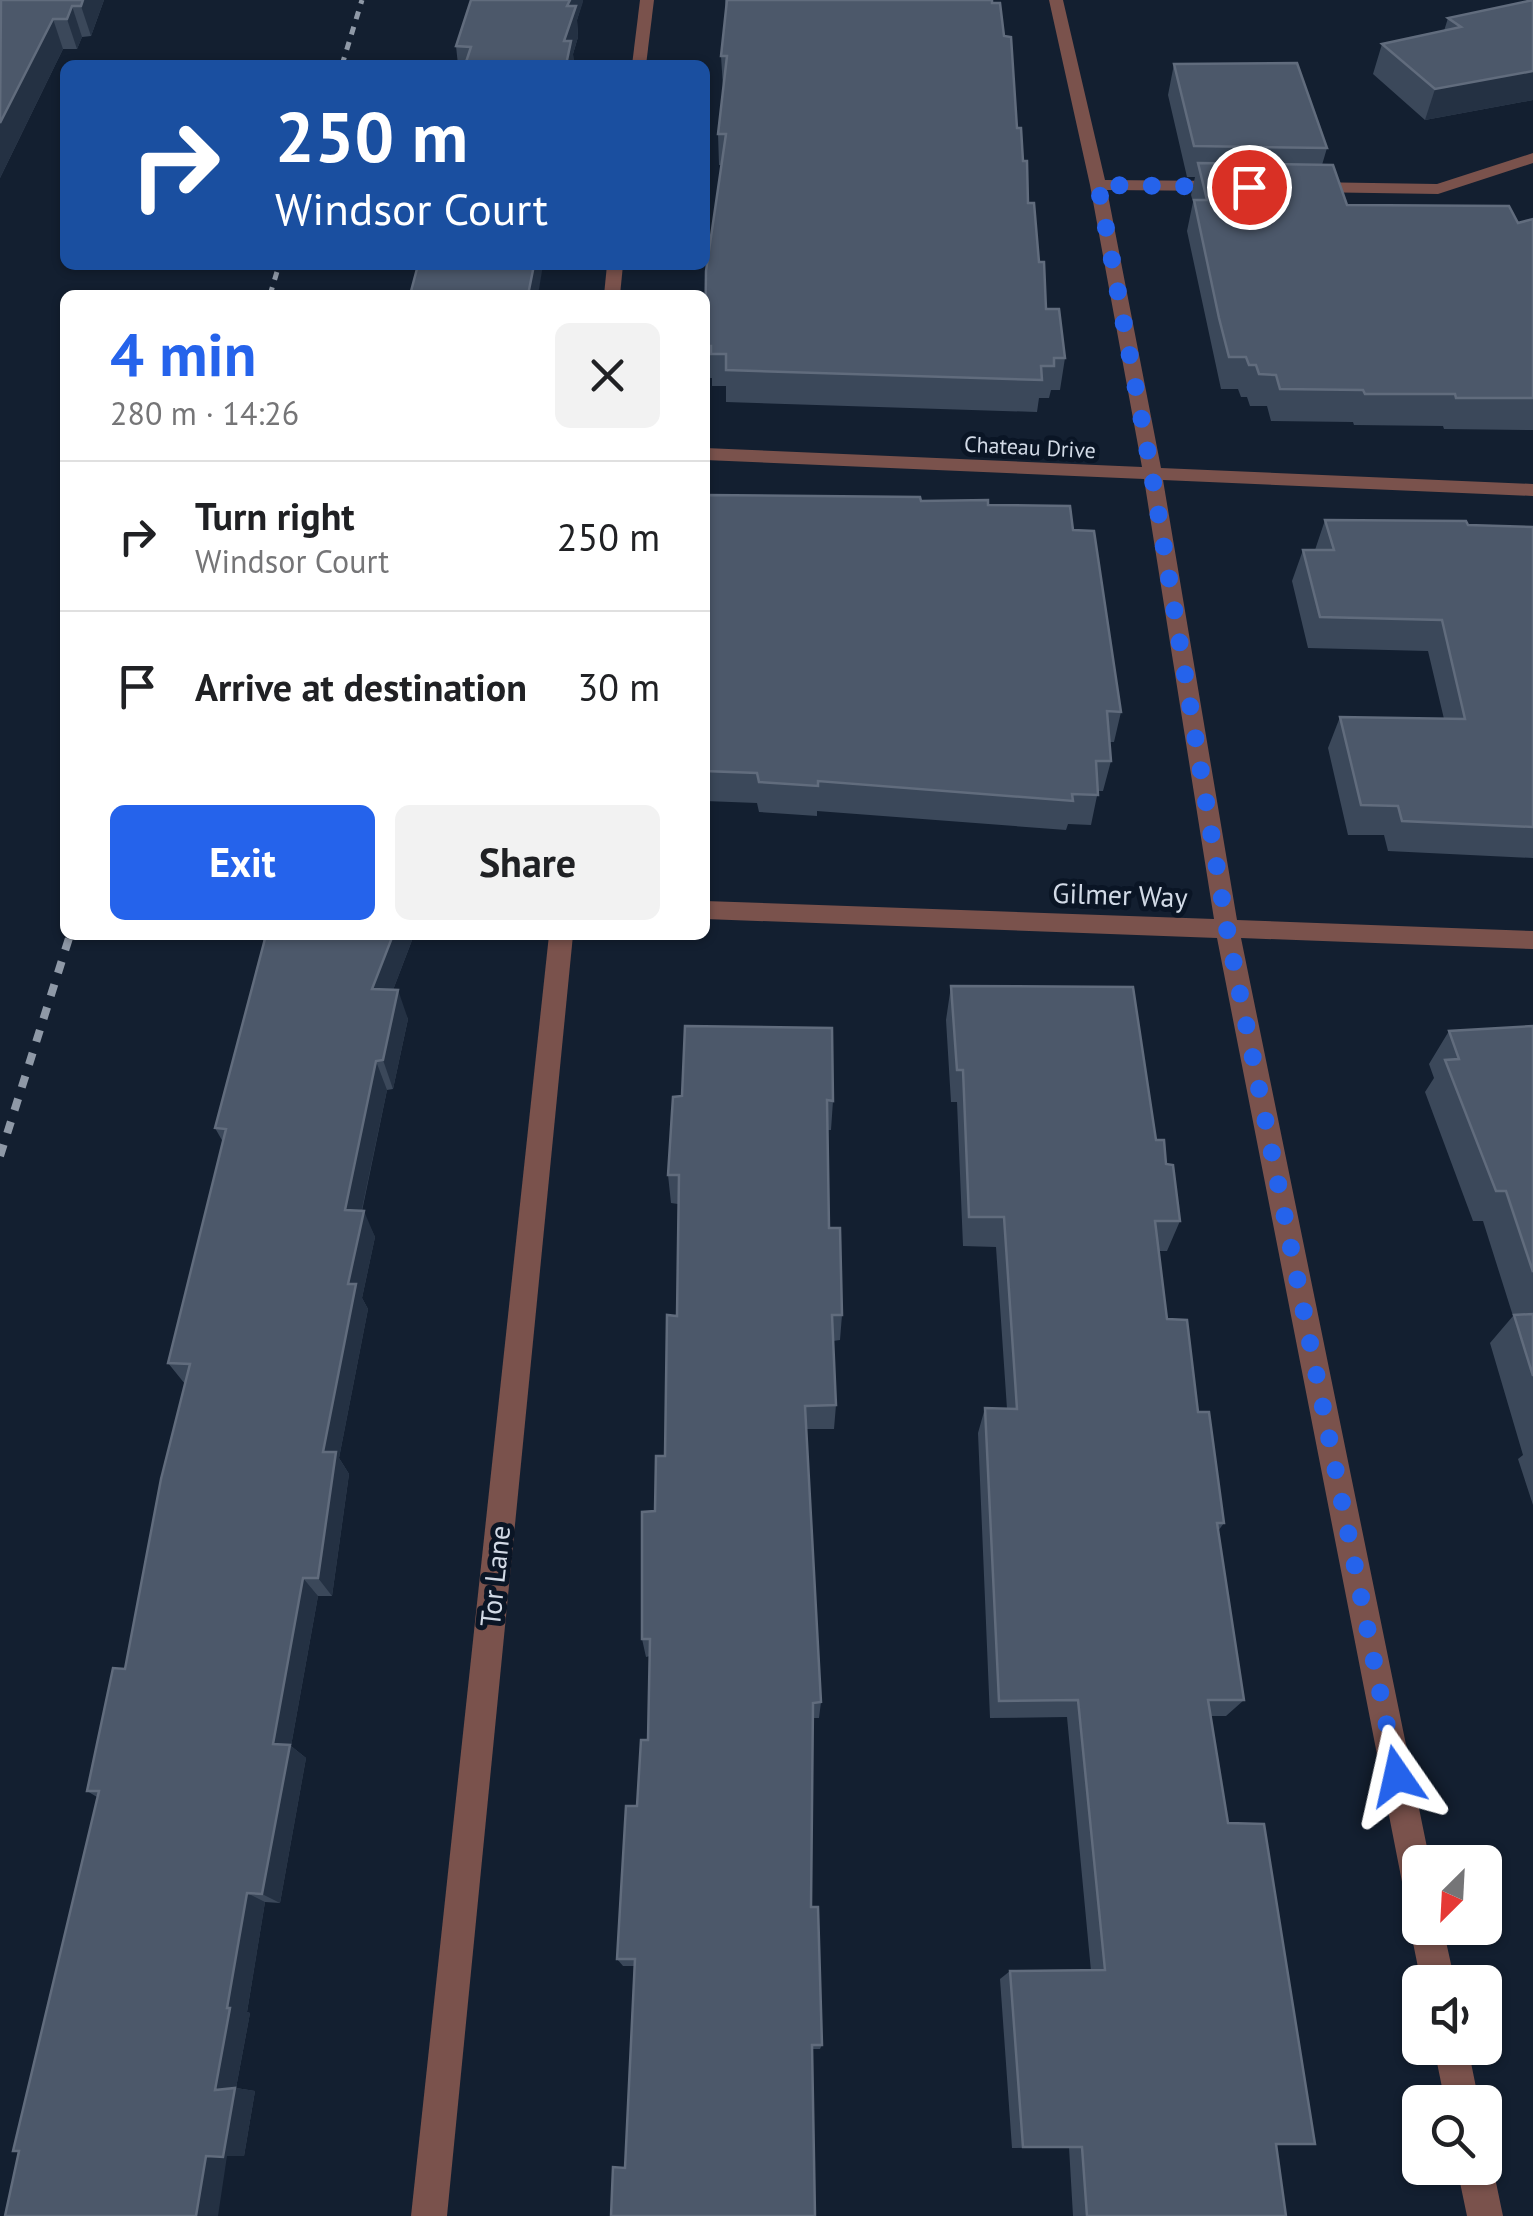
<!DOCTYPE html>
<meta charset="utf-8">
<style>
:root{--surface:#fff;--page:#f2f2f2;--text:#202124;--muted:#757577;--line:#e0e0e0;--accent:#2563eb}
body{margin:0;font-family:"PT Sans",sans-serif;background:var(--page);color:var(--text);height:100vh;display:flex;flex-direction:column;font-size:38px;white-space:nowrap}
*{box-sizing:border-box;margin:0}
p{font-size:32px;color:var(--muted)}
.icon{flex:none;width:55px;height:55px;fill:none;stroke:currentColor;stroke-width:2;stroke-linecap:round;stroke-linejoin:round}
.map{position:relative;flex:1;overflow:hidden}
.drawer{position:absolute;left:60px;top:290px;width:650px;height:650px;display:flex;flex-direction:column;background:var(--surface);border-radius:15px;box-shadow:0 2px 8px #0004}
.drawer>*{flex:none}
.hud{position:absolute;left:60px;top:60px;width:650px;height:210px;border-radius:15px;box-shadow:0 2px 8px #0004;background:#1a4fa0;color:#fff;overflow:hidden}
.needle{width:65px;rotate:204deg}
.fabs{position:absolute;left:1402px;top:1845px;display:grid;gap:20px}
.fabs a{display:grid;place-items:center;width:100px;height:100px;border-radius:15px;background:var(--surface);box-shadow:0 2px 8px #0004;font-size:50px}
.pin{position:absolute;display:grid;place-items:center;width:85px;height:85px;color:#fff;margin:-42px;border:5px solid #fff;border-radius:50%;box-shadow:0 2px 10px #0007}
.me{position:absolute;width:110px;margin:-55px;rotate:349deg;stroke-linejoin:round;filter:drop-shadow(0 0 8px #0008)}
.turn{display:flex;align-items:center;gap:35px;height:210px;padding:0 50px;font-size:45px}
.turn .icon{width:130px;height:130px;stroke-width:2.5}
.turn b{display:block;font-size:70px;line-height:85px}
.round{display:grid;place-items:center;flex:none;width:105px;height:105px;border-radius:15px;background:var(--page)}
.overview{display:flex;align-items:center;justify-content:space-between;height:170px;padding:0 50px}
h1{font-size:60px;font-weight:600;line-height:75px;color:var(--accent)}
.primary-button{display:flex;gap:20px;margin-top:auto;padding:20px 50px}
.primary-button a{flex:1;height:115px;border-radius:15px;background:var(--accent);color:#fff;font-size:40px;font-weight:600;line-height:115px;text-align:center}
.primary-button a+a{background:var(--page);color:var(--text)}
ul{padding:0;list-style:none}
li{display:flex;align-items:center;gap:30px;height:150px;padding:0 50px;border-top:2px solid var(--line)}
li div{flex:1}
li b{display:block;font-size:38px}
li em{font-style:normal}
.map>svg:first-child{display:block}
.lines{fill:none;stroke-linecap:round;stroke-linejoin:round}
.minor{fill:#7a524c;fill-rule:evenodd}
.rail-far1{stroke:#8f99a7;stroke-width:5;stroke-dasharray:8 8;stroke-linecap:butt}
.rail{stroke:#8f99a7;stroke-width:8;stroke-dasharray:12 12;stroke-linecap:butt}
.wall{fill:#3b485a}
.shaded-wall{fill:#243143}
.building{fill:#4c586a;stroke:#616c7d;stroke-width:2.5}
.route{stroke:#2563eb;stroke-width:18;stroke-dasharray:0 32.4}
.labels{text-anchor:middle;stroke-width:10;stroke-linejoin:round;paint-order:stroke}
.far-street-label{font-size:22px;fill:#d2dae6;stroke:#0a1525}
.street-label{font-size:28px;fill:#d2dae6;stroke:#0a1525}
</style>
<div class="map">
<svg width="1533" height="2216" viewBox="0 0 1533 2216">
<rect width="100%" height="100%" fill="#131f30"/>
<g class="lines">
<!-- minor -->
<g class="minor">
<path d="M640,0H654L646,65H632Z"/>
<path d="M1049,0H1063L1105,180L1223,181L1231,186L1223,191L1107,190L1161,468L1533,484V496L1163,480L1237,920L1533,931V949L1241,938L1430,1862H1420V1908L1408,1904L1404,1892L1217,938L705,919V901L1214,919L1144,479L705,460V448L1142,467L1090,185Z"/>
<path d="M1533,153V163L1438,194L1308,192L1300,187L1308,182L1437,184Z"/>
<path d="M607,265H623L620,295H604Z"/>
<path d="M549,935H573L447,2216H411Z"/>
<path d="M1420,1914V1928H1443L1455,1982H1421L1410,1928Z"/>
<path d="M1434,2048H1468L1479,2102H1445Z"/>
<path d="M1485,2154L1493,2168L1503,2216H1467L1457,2168H1485Z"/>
</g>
<!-- rail-far1 -->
<g class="rail-far1">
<path d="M342,65L362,0"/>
<path d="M270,295L279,265"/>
</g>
<!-- rail -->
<path class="rail" d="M0,1156L70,935"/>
</g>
<!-- wall -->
<g class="wall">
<path d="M1,0H104L91,36L82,37L77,49H63L0,178Z"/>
<path d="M471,0H583L577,20L578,37L573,54L574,65H458L456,46Z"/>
<path d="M725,0H992L1004,36L1028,203L1046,309L1065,358L1060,390H1051L1049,398H1039L1037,412L726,402V386H712V378H705V296L722,165H719L718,134L723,87L721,56L726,14Z"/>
<path d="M1533,0V100L1425,120L1373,74L1382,44L1444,31L1448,18Z"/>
<path d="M1174,64L1327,148L1322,165L1347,205L1518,223L1533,219V430L1444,429L1443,426L1354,425L1353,422L1271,421L1267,406H1250L1247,397H1241L1238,389H1221L1187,231L1193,202L1191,195L1195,177H1187L1168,95Z"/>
<path d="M705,495L921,501L988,505L1073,530L1121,712L1114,742H1109L1111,761L1103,791H1098L1091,825L1068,824L1066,830L817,811V816L759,812L757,803L705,801Z"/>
<path d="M1325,520L1533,527V858L1388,851L1384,835H1348L1328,748L1340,717L1444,719L1428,651L1308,648L1292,581L1303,550H1315Z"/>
<path d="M261,935H414L393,990L408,1019L393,1089L387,1090L362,1211L375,1237L362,1298L368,1309L339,1458L349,1474L332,1596H318L291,1746L306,1758L280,1903L265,1902L247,2012L250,2013L236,2088L255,2091L244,2156H227L97,1797L87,1791L125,1669L185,1384L168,1363L223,1142L215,1128L264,942Z"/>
<path d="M951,986L1156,1140L1166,1164L1180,1221L1167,1251H1159L1167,1319L1198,1412L1224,1523L1218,1531L1244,1700L1226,1716H1211L1286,2216H1073L1069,2147L1012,2148L1000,1979L1010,1971H1091L1067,1717L990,1718L978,1433L985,1408L1007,1409L996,1247L963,1246L957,1102H951L946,1020Z"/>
<path d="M1533,1026V1505L1518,1459L1523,1455L1490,1343L1513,1316L1483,1221H1473L1425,1092L1434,1078L1429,1064L1449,1031Z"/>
<path d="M682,1096L833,1101L831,1130H828L829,1228L842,1315L840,1340L833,1341L836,1405L834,1429H806L821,1702L819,1718H813L811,1907L822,2045L820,2049H812L815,2216L613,2167H625L634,1966H623L617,1959L637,1806L648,1740L650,1656L646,1657L642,1639L655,1511L665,1456L677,1316L678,1204L671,1203L668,1175Z"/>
</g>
<!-- shaded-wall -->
<g class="shaded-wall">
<path d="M83,0H104L91,36L81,6Z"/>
<path d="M570,0H583V2L577,20L578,37L573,54L574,65H566L564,41L567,6Z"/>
<path d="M72,6L82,37L77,49L67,19Z"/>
<path d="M53,19L63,49L0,178V123Z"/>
<path d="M1533,71V100L1425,120L1435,89Z"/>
<path d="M534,265H543L538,295H528Z"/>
<path d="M393,935H414L382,1019L372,989Z"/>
<path d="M398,990L408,1019L393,1089L383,1060Z"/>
<path d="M376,1061L387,1090L356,1237L345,1210Z"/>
<path d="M364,1211L375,1237L362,1298L368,1309L339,1458L349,1474L332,1596L318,1578L323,1452L348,1284Z"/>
<path d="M303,1578L318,1596L291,1746L306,1758L280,1903L262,1894L273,1744Z"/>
<path d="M247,1893L265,1902L247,2012L250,2013L236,2088L255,2091L244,2156H227L218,2216H196L227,2008Z"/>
</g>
<!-- building -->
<g class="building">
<path d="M1,0H83L81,6H72L67,19H53L0,123Z"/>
<path d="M471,0H570L567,6H576L564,41H571L566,65H465L471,47L456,46Z"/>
<path d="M727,0H992V3H1000L1004,36L1011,37L1017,128H1021L1023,161H1027L1028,203H1034L1039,262H1044L1046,309H1059L1065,358H1054V366H1041L1042,380L726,370V354H711V346H705L706,271L726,134H718L727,56H721Z"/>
<path d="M1533,0V71L1435,89L1382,44L1461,27L1448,18Z"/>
<path d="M1297,63L1327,148L1194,146L1174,64Z"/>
<path d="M1198,163L1333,165L1347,205L1509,206L1518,223L1533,219V398H1456L1455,394H1365L1363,390L1280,389L1276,375L1259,374L1256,365H1249L1246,357H1229L1219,318L1194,200H1207Z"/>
<path d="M418,265H534L528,295H410Z"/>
<path d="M705,495L920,497L921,501L988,500V505L1070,506L1073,530L1094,531L1121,712L1107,711L1111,761H1096L1098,795L1072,794L1073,801L818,781V786L759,782L757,773L705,771Z"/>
<path d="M1325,520L1466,521L1468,525L1533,527V827L1402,821L1398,806L1361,805L1340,717L1465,719L1442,620L1320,617L1303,550H1334Z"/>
<path d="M266,935H393L372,989L398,990L383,1060L376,1061L345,1210L364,1211L348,1284H356L323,1452H336L318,1578H303L273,1744L290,1745L262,1894L247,1893L227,2008H230L215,2090L235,2088L223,2157L206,2156L196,2216H5L19,2151H13L99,1791H87L113,1668L125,1669L161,1479L190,1364L168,1363L226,1129L215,1128Z"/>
<path d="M951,986L1133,987L1156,1140H1164L1166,1164L1173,1165L1180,1221H1155L1167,1319L1187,1320L1198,1412H1209L1224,1523H1217L1244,1700H1208L1228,1823L1264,1824L1315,2144H1276L1286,2216H1087L1082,2147H1023L1010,1971L1105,1970L1078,1700L999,1701L985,1408L1017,1409L1004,1217H969L963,1070H957Z"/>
<path d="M685,1026L832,1028L833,1101L827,1100L829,1228H840L842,1315H832L836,1405L805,1406L821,1702L813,1703L811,1907H818L822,2045H812L815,2216H611L613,2167L625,2168L635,1959H617L626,1806H637L641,1740H648L650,1639H642V1512L655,1511L656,1456H665L667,1315L677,1316L679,1175H668L673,1097L682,1096Z"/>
<path d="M1533,1026V1272L1506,1191H1496L1445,1060L1459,1059L1449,1031Z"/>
<path d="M1533,1314V1376L1514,1315Z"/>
</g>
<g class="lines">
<!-- route -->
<path class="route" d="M1249,187L1098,185L1152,475L1227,929L1397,1776"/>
</g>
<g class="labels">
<!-- far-street labels -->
<g class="far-street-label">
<text transform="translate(1030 447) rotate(3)" y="8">Chateau Drive</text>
</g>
<!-- street labels -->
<g class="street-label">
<text transform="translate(1120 895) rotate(2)" y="10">Gilmer Way</text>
<text transform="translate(495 1576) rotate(-84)" y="10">Tor Lane</text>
</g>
</g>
</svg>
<div class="fabs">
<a><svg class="needle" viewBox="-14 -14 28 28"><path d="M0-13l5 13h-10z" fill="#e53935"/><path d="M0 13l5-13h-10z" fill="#757577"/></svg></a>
<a><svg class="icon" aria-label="sound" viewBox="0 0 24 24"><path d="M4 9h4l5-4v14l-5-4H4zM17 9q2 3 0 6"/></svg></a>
<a><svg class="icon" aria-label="search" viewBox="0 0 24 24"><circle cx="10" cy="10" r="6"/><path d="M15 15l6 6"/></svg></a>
</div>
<div class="pin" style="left:1249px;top:187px;background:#d93025"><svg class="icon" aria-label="arrive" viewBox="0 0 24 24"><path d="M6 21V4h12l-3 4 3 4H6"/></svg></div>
<svg class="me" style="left:1397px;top:1776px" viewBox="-20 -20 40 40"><path d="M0-17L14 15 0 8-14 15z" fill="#2563eb" stroke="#fff" stroke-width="4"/></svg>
<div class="hud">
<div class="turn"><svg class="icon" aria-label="right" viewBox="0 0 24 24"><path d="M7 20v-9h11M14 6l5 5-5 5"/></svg><div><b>250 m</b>Windsor Court</div></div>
</div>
<section class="drawer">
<div class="overview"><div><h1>4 min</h1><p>280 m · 14:26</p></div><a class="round"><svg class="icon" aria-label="close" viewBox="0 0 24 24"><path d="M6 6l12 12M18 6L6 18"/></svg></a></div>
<ul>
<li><svg class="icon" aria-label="right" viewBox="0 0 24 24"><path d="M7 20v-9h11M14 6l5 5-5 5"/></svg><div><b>Turn right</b><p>Windsor Court</p></div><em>250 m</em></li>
<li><svg class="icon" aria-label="arrive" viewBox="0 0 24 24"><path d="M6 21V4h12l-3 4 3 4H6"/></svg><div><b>Arrive at destination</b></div><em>30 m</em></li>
</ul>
<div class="primary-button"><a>Exit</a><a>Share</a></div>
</section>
</div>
